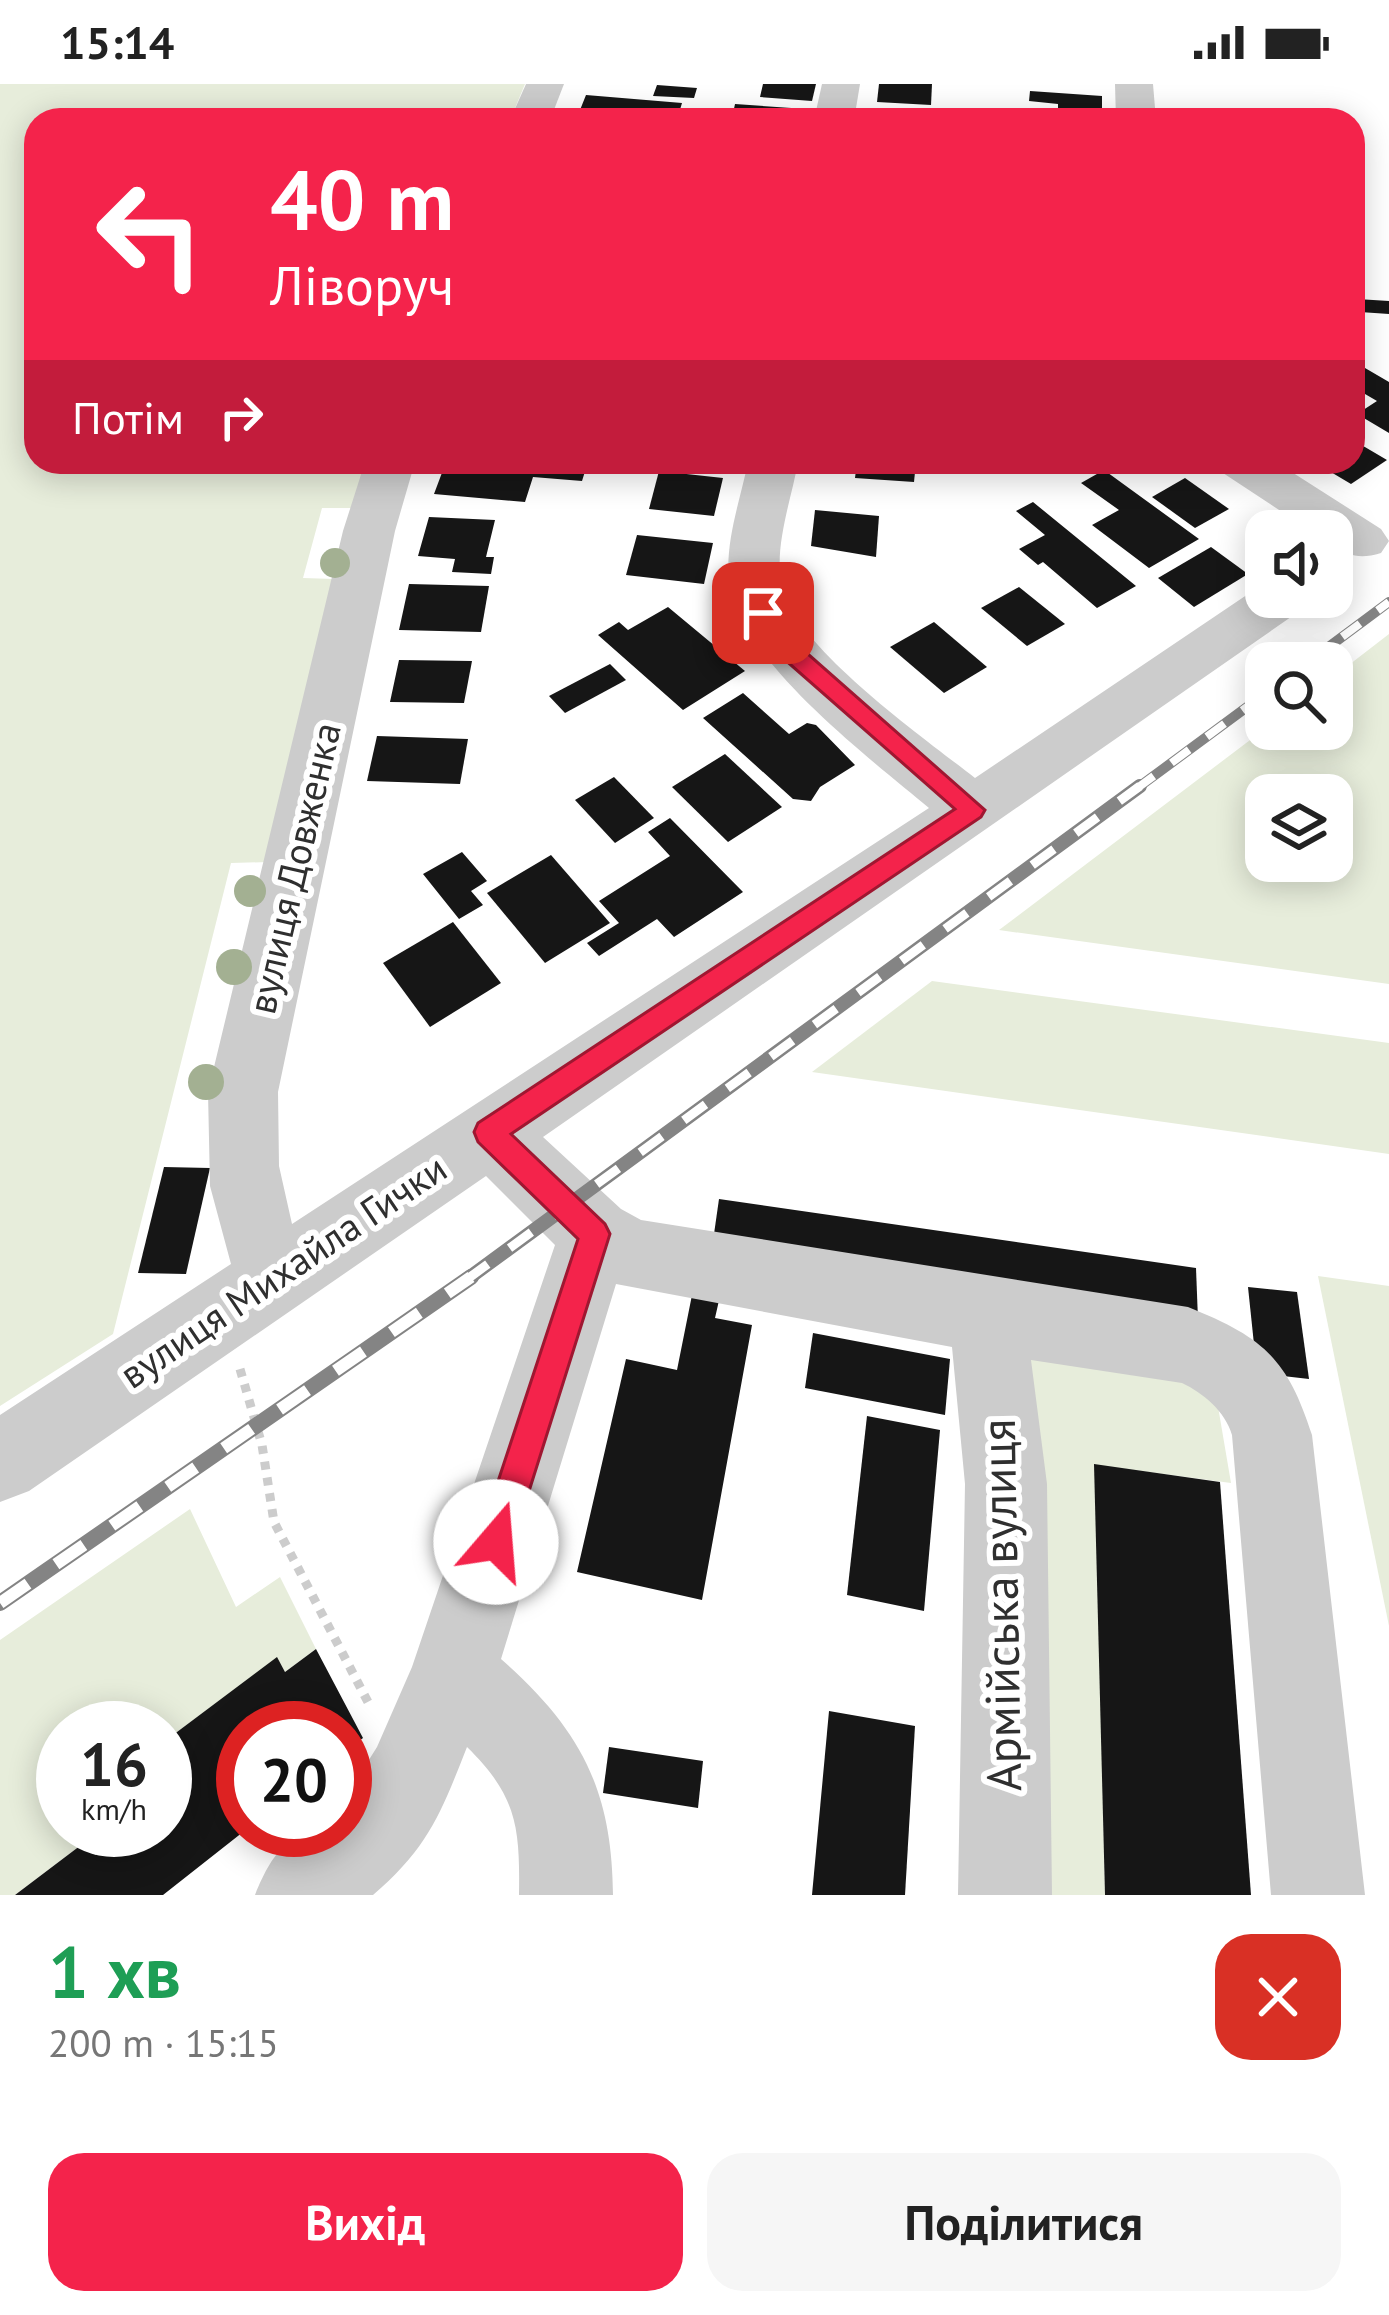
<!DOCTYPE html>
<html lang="uk">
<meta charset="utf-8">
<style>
:root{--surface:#fff;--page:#f6f6f6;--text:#222;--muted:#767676;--accent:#f4234b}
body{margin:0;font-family:"PT Sans",sans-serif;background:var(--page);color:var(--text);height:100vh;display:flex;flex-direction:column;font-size:45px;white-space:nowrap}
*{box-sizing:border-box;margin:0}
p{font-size:39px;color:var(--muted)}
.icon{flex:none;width:66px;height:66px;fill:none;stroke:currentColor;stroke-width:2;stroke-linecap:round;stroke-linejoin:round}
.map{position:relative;height:1811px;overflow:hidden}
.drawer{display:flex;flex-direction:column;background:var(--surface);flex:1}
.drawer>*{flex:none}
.top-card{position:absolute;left:24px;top:24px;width:1341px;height:366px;border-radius:36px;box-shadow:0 6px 30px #0003;background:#f4234b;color:#fff;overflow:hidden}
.controls{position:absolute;left:1245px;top:426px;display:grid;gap:24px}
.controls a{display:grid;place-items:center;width:108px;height:108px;border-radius:24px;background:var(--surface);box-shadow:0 6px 30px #0003;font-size:60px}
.speed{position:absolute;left:36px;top:1617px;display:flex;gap:24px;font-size:60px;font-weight:700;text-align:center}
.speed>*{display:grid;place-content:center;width:156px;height:156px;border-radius:50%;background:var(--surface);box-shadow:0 6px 30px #0003;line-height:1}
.speed small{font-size:30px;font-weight:400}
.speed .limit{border:18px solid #d22;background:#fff;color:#111}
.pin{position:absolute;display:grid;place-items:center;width:102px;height:102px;color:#fff;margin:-51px;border-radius:24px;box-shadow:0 6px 18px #0006}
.me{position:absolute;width:132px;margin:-66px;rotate:18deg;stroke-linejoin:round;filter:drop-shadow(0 0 9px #0008)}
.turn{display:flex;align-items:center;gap:42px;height:252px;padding:0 48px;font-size:54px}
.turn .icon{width:156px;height:156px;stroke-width:2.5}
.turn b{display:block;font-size:84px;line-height:102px}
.then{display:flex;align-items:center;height:114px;padding:0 48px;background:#0003;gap:24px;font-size:45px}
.round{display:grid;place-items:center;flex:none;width:126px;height:126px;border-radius:36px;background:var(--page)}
.summary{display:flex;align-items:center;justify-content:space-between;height:204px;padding:0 48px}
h1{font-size:72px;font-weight:700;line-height:90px;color:#1e9e55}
.action{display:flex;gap:24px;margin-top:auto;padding:24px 48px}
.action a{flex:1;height:138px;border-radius:36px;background:var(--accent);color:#fff;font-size:48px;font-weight:700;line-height:138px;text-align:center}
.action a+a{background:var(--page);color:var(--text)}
.status{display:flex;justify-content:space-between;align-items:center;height:84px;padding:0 60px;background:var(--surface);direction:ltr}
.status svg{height:33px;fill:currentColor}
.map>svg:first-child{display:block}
.green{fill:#e7eddb;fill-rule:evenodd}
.building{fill:#161616}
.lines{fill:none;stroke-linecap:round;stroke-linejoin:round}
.path{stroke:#ccc;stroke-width:9;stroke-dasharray:8 8;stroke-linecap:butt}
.minor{fill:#ccc;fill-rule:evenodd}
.rail-far2-casing{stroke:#848484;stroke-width:10}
.rail-far1-casing{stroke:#848484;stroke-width:14}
.rail-casing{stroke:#848484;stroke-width:16}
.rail-far2{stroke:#fff;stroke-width:8;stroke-dasharray:22;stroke-linecap:butt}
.rail-far1{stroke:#fff;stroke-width:9;stroke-dasharray:27;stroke-linecap:butt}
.rail{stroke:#fff;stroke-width:12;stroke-dasharray:34;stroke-linecap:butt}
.tree{fill:#a3b092}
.route{fill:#f4234b;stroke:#9f1731;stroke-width:3}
.labels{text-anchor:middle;stroke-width:12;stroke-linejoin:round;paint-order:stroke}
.street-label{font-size:39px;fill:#2f2f2f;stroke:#fff}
.near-street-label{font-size:48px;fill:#2f2f2f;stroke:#fff}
</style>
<div class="status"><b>15:14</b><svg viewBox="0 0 49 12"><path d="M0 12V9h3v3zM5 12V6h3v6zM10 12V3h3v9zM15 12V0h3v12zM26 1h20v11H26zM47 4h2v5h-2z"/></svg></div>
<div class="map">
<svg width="1389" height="1811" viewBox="0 0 1389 1811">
<rect width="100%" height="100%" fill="#fff"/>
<!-- green -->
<g class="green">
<path d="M0,0H525L510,36H36V378H372L357,424H322L303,494L334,495L268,778L231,779L113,1250L0,1322Z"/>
<path d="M1389,550V900L999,846L1266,644L1332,645V594ZM1332,711V777H1266V711Z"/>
<path d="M932,897L1389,959V1070L812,988Z"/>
<path d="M1318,1192L1389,1202V1542Z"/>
<path d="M1022,1273L1214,1299L1231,1399L1096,1381L1105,1811H1038Z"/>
<path d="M190,1425L236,1523L280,1493L316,1565L285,1588L277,1574L165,1657V1644H63V1746H129L95,1771L89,1755L15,1811H0V1556Z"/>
</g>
<!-- building -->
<g class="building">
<path d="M763,0H816L812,17L760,13Z"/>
<path d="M879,0H932L931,21L877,18Z"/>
<path d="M657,1L697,4L694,14L653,12Z"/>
<path d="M1030,7L1102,12V33L1058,29V20L1029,17Z"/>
<path d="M586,11L682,19L679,29L662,28L659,36H576Z"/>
<path d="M735,20L806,25L803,36H747L732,34Z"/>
<path d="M1357,215L1389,217V230L1360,228Z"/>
<path d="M1353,277L1389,298V349L1357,330L1377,317L1353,303Z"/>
<path d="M1353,356L1387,376L1351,400L1314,378H1353Z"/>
<path d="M446,378H548L587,381L582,397L533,393L525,418L434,410Z"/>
<path d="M857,378H916L914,398L855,394Z"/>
<path d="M1104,386L1199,455L1149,484L1092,441L1119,426L1081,399Z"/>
<path d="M659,387L723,394L714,432L649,425Z"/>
<path d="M1185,394L1229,425L1195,444L1152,413Z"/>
<path d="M1033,418L1136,502L1097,524L1043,478L1038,481L1019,465L1045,451L1016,427Z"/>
<path d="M815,426L879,432L876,473L811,462Z"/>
<path d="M429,433L495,436L486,473H494L491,490L452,488L455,475L418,472Z"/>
<path d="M637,451L713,459L704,500L626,491Z"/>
<path d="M1211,463L1248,490L1194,523L1158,494Z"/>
<path d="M409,500L489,502L481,548L399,546Z"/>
<path d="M1019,503L1065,540L1027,562L981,524Z"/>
<path d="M668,523L745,587L683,626L598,551L619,538L628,546Z"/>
<path d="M934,538L987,583L944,609L890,563Z"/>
<path d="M399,576L472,577L464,619L390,618Z"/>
<path d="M610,580L626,596L565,629L549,612Z"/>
<path d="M743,609L789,650L807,639L816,641L855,681L820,703L811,717L793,715L703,634Z"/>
<path d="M377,652L468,655L460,700L367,697Z"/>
<path d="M725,670L782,723L728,758L672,703Z"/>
<path d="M614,693L654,734L615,759L575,716Z"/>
<path d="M670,734L743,808L674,853L657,835L599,872L587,859L619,839L599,817L670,772L648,748Z"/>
<path d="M462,768L487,797L471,807L483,821L459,835L423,790Z"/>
<path d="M551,771L610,839L545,879L487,809Z"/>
<path d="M453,838L501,899L430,943L383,879Z"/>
<path d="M164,1083L210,1084L186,1190L138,1189Z"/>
<path d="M719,1115L1196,1184L1198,1236L712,1164Z"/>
<path d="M1248,1203L1297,1208L1309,1295L1257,1289Z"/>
<path d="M693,1206L720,1212L715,1234L752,1241L702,1516L577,1488L626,1275L677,1286Z"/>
<path d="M813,1249L950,1275L945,1331L805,1304Z"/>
<path d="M867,1332L940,1346L924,1527L847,1511Z"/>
<path d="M1094,1380L1220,1398L1251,1811H1105Z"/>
<path d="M316,1565L363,1654L345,1668V1644H243V1748L163,1811H15L89,1755L95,1771L129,1746H165V1657L277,1573L285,1588Z"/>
<path d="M829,1627L915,1642L905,1811H812Z"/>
<path d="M609,1663L703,1677L698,1724L603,1709Z"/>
</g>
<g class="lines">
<!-- path -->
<path class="path" d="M240,1285L262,1361L274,1438L369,1620"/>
<!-- minor -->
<g class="minor">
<path d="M526,0H564L550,36H510Z"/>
<path d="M822,0H860L854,36H814Z"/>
<path d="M1115,0H1153L1156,36H1116Z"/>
<path d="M365,378H415L395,447L278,1008L279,1082L292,1140L929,724C872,676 736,574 729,497C725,457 740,417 748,378H798C791,418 772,466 783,507C801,567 924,654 975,694L1263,500L1266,513H1309L1301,526L543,1053L621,1125L641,1136L1188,1223C1262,1253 1287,1273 1312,1351L1365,1811H1271L1232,1351C1225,1327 1203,1309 1182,1299L1031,1276L1047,1400L1052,1811H958L965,1400L952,1263L616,1200L501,1575C580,1645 612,1704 613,1811H519C520,1743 517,1712 467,1663C441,1729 428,1764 373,1811H255C275,1762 291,1746 345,1746V1714L377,1663L412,1583L555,1161L486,1092L29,1407L0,1418V1331L231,1180L210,1102L208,1008L343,447Z"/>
<path d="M1216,378H1276L1381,445L1389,457L1381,469C1361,475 1350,473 1332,461V447H1311L1223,389Z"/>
</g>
<!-- rail-far2 casing -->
<g class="rail-far2-casing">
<g id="rail-far2">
<path d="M1307,579L1389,518"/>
<path d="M1136,705L1266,609"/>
</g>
</g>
<!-- rail-far1 casing -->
<g class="rail-far1-casing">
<path id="rail-far1" d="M466,1196L1140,702"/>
</g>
<!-- rail casing -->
<g class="rail-casing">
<path id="rail" d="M0,1519L471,1193"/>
</g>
<!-- rail-far2 -->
<use href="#rail-far2" class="rail-far2"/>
<!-- rail-far1 -->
<use href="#rail-far1" class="rail-far1"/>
<!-- rail -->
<use href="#rail" class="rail"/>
</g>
<!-- trees -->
<g class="tree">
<circle cx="335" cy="479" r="15"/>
<circle cx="250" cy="807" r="16"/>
<circle cx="234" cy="883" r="18"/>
<circle cx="206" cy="998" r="18"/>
</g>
<!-- route -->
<path class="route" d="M763,521L771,523L801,564L985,726L981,733L511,1050L605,1140L610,1150L513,1458L508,1470L496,1475L483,1470L478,1458L578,1155L478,1058L474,1048L478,1039L955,725L784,575L752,529Z"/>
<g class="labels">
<!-- street labels -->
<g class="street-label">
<text transform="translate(294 784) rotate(-77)" y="14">вулиця Довженка</text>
<text transform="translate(283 1187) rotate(-34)" y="14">вулиця Михайла Гички</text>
</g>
<!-- near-street labels -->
<g class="near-street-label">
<text transform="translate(1001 1521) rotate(-91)" y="17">Армійська вулиця</text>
</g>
</g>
</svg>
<div class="controls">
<a><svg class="icon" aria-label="sound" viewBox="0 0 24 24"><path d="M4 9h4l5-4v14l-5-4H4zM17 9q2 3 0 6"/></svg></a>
<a><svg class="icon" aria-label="search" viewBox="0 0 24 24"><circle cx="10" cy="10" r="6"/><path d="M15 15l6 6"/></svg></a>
<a><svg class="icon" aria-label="layers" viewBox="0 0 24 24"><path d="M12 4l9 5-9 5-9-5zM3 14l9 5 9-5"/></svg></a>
</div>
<div class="speed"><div>16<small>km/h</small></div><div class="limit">20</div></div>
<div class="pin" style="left:763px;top:529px;background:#d93025"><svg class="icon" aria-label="arrive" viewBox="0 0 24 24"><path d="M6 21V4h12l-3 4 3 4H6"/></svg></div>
<svg class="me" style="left:496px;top:1458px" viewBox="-20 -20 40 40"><circle r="19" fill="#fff"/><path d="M0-13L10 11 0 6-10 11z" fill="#f4234b"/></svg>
<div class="top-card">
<div class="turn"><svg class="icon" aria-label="left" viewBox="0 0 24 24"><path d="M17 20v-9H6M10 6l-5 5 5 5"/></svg><div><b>40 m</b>Ліворуч</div></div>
<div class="then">Потім<svg class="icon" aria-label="right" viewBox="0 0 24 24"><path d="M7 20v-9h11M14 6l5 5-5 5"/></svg></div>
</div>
</div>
<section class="drawer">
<div class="summary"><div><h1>1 хв</h1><p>200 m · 15:15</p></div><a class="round" style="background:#d93025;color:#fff"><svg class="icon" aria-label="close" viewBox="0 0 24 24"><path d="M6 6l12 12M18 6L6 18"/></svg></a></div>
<div class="action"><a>Вихід</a><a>Поділитися</a></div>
</section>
